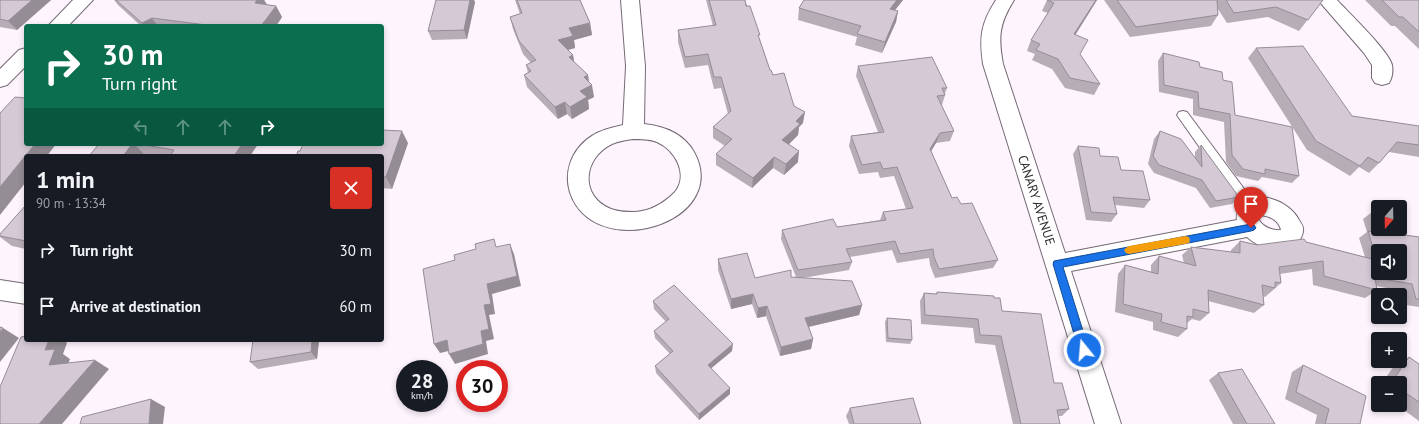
<!DOCTYPE html>
<meta charset="utf-8">
<style>
:root{--surface:#171b24;--page:#242831;--text:#f1f3f6;--muted:#9ea1a6}
body{margin:0;font-family:"PT Sans",sans-serif;background:var(--page);color:var(--text);height:100vh;display:flex;flex-direction:column;font-size:15px;white-space:nowrap}
*{box-sizing:border-box;margin:0}
p{font-size:13px;color:var(--muted)}
.icon{flex:none;width:22px;height:22px;fill:none;stroke:currentColor;stroke-width:2;stroke-linecap:round;stroke-linejoin:round}
.map{position:relative;flex:1;overflow:hidden}
.sheet{position:absolute;left:24px;top:154px;width:360px;height:188px;display:flex;flex-direction:column;background:var(--surface);border-radius:4px;box-shadow:0 2px 6px #0003}
.sheet>*{flex:none}
.banner{position:absolute;left:24px;top:24px;width:360px;height:122px;border-radius:4px;box-shadow:0 2px 6px #0003;background:#0b6e4f;color:#fff;overflow:hidden}
.needle{width:26px;rotate:200deg}
.controls{position:absolute;left:1371px;top:200px;display:grid;gap:8px}
.controls a{display:grid;place-items:center;width:36px;height:36px;border-radius:4px;background:var(--surface);box-shadow:0 2px 6px #0003;font-size:20px}
.speed{position:absolute;left:396px;top:360px;display:flex;gap:8px;font-size:20px;font-weight:700;text-align:center}
.speed>*{display:grid;place-content:center;width:52px;height:52px;border-radius:50%;background:var(--surface);box-shadow:0 2px 6px #0003;line-height:1}
.speed small{font-size:10px;font-weight:400}
.speed .limit{border:6px solid #d22;background:#fff;color:#111}
.pin{position:absolute;display:grid;place-items:center;width:34px;height:34px;color:#fff;margin:-41px -17px;border-radius:50% 50% 50% 0;rotate:-45deg;box-shadow:0 0 4px #0007}
.pin .icon{rotate:45deg}
.me{position:absolute;width:44px;margin:-22px;rotate:343deg;stroke-linejoin:round;filter:drop-shadow(0 0 3px #0008)}
.turn{display:flex;align-items:center;gap:14px;height:84px;padding:0 12px;font-size:18px}
.turn .icon{width:52px;height:52px;stroke-width:2.5}
.turn b{display:block;font-size:28px;line-height:34px}
.lanes{display:flex;align-items:center;height:38px;padding:0 12px;background:#0003;justify-content:center;gap:20px;direction:ltr}
.lanes .off{opacity:.35}
.round{display:grid;place-items:center;flex:none;width:42px;height:42px;border-radius:4px;background:var(--page)}
.overview{display:flex;align-items:center;justify-content:space-between;height:68px;padding:0 12px}
h1{font-size:24px;font-weight:700;line-height:30px}
ul{padding:0;list-style:none}
li{display:flex;align-items:center;gap:12px;height:56px;padding:0 12px}
li div{flex:1}
li b{display:block;font-size:15px}
li em{font-style:normal}
.map>svg:first-child{display:block}
.lines{fill:none;stroke-linecap:round;stroke-linejoin:round}
.service-casing{stroke:#746974;stroke-width:2}
.minor-casing{stroke:#746974;stroke-width:2}
.service{fill:#fff;fill-rule:evenodd}
.minor{fill:#fff;fill-rule:evenodd}
.wall{fill:#b7adb7;fill-rule:evenodd}
.shaded-wall{fill:#958d95}
.building{fill:#d5c9d5;stroke:#958d95}
.route{fill:#1a73e8;stroke:#114b97}
.slow{fill:#f59e0b}
.labels{text-anchor:middle;stroke-width:3;stroke-linejoin:round;paint-order:stroke}
.street-label{font-size:13px;fill:#2d292d;stroke:#fff}
</style>
<div class="map">
<svg width="1419" height="424" viewBox="0 0 1419 424">
<rect width="100%" height="100%" fill="#fef4fe"/>
<g class="lines">
<!-- service casing -->
<g class="service-casing">
<path id="service" d="M1183,111L1187,112L1256,205L1257,209L1256,213L1251,214L1246,213L1179,118L1177,115L1179,112Z"/>
</g>
<!-- minor casing -->
<g class="minor-casing">
<g id="minor">
<path d="M73,0H93L68,26H48Z"/>
<path d="M621,0H639L645,66L644,124C664,126 684,134 694,152C730,218 612,259 576,205C559,178 570,147 597,133C605,129 615,127 623,125L626,66ZM633,139C641,139 650,139 657,142C675,150 689,174 675,192C664,203 651,211 635,212C627,212 619,212 611,209C579,196 583,158 612,144C619,141 626,140 633,139Z"/>
<path d="M996,0H1014C999,24 998,37 1003,64L1065,253L1237,220C1236,216 1237,213 1240,209C1253,186 1290,201 1299,220C1301,223 1304,227 1303,231C1303,235 1300,239 1298,243C1282,253 1261,250 1247,237L1071,271L1121,424H1095L983,64C979,37 981,23 996,0ZM1261,215C1269,216 1279,220 1281,230C1272,231 1260,226 1258,217Z"/>
<path d="M1318,0H1337C1348,12 1389,51 1392,65C1393,71 1392,78 1389,83L1382,85L1375,83L1372,78V65L1364,53Z"/>
<path d="M26,48V66L7,85L0,87V69L19,50Z"/>
<path d="M0,280L26,284V304L0,300Z"/>
</g>
</g>
<!-- service -->
<use href="#service" class="service"/>
<!-- minor -->
<use href="#minor" class="minor"/>
</g>
<!-- wall -->
<g class="wall">
<path d="M0,0H51L17,30L0,27Z"/>
<path d="M114,0H264L267,5L276,6L282,17L276,26H141L118,5Z"/>
<path d="M515,0H580L590,23L592,35L574,40L575,48L568,50L573,55L574,62L588,75L589,81L594,97L588,100L589,109L572,119L567,114L558,119L527,87L524,75L528,73L526,65L531,63L523,54L513,29L510,17L520,14Z"/>
<path d="M706,0H745L760,40L770,70L794,106L803,123L799,127L798,135L789,144L798,162L784,175L773,168L752,188L716,165V154L725,146L713,138V127L728,114L721,88L714,89L708,65L685,68L678,42V30L713,26Z"/>
<path d="M804,0H903L895,10L898,11L896,22L882,53L855,45L857,37L798,20L799,8Z"/>
<path d="M1047,0H1097L1075,35L1080,54L1100,84L1094,95L1065,88L1052,69L1032,60L1035,54L1027,51L1031,40L1048,13L1042,11Z"/>
<path d="M1104,0H1323L1299,31L1268,17L1227,23L1218,9V15L1211,26L1130,37Z"/>
<path d="M1365,0H1419V49L1395,26H1391Z"/>
<path d="M475,2L467,39L432,40L428,31Z"/>
<path d="M1256,48L1352,116L1419,126V157L1389,152L1379,163L1369,173L1359,167L1350,176L1307,150L1248,58Z"/>
<path d="M1163,53L1200,67L1223,80L1235,115L1299,176L1292,183L1262,177L1258,181L1236,176L1226,162L1224,122L1193,115V99L1159,92L1158,61Z"/>
<path d="M858,66L947,88L945,93V95L942,105H941L954,131L950,141L936,143L931,151L952,198L961,204L998,260L993,268L935,278L930,265L929,258L897,263L892,250L850,257L852,262L849,270L803,278L862,305L859,315L809,327L813,339L811,349L780,356L766,316L757,318L752,304L731,309L718,270V259L755,278L796,277L781,239L782,230L837,227L880,220L883,212L906,209L894,176L880,178L878,172L859,174L849,146L851,136L878,132L856,76Z"/>
<path d="M1160,131L1195,157V152L1201,145L1239,197L1232,204L1210,208L1196,188L1154,173L1148,164L1154,139Z"/>
<path d="M408,143L392,189L382,188V156Z"/>
<path d="M99,144H258L250,156H154L144,154Z"/>
<path d="M1078,146L1100,156L1121,170L1150,200L1144,208L1115,205L1117,214L1111,222L1086,220L1073,154Z"/>
<path d="M26,205V249L12,246L0,237V234Z"/>
<path d="M1372,212L1405,235L1419,237V307L1406,305L1402,291L1376,286L1377,290L1365,298L1313,285L1312,269L1280,274L1281,283L1265,297L1263,296L1264,305L1254,313L1208,301L1209,313L1200,321L1192,319L1187,323V329L1178,337L1153,330V322L1115,312L1118,274L1125,265L1151,272V265L1159,256L1184,263L1182,255L1191,247L1231,252V250L1240,241L1257,245L1306,242L1365,257L1359,238L1367,232L1363,219ZM1378,251L1400,273H1378Z"/>
<path d="M937,292L994,298L1002,311L1054,383L1069,409L1062,416H1058L1060,424H1013L995,345L975,343L973,328L921,324L920,301L924,293L936,294Z"/>
<path d="M653,301L732,351L711,368L730,394L699,420L656,373L655,366L670,354L655,338L654,331L666,322L654,309Z"/>
<path d="M887,318L912,340L910,344L886,342L885,322Z"/>
<path d="M319,340L317,359L258,369L250,362Z"/>
<path d="M1409,357L1419,364V421L1397,405H1400V383H1382L1394,366Z"/>
<path d="M1303,365L1360,424H1315L1317,415L1285,399L1292,372Z"/>
<path d="M1218,373L1275,424H1233L1209,380Z"/>
<path d="M850,408L921,424H849L846,416Z"/>
</g>
<!-- shaded-wall -->
<g class="shaded-wall">
<path d="M32,0H51L17,30L8,21Z"/>
<path d="M257,0H264L268,6L255,3Z"/>
<path d="M470,0H474L475,2L467,39L464,30Z"/>
<path d="M897,0H903L887,20L890,9Z"/>
<path d="M1096,0H1097L1069,45L1074,34Z"/>
<path d="M276,6L282,17L276,26H261Z"/>
<path d="M898,11L896,22L882,53L885,42Z"/>
<path d="M152,18L158,26H144L142,23Z"/>
<path d="M590,23L592,35L574,40L575,48L560,52L558,40L569,28Z"/>
<path d="M573,55L575,67L569,57Z"/>
<path d="M588,75L589,86L592,85L594,97L588,100L589,109L572,119L570,107L580,91L584,77Z"/>
<path d="M565,102L567,114L558,119L555,107Z"/>
<path d="M805,112L803,123L799,127L798,135L781,152L782,140L796,121Z"/>
<path d="M402,131L408,143L392,189L386,177Z"/>
<path d="M940,133L936,143L927,158L930,149Z"/>
<path d="M35,144H56L47,156H26V182L0,215V187Z"/>
<path d="M132,144H134L144,154L142,156H123Z"/>
<path d="M242,144H258L250,156H234Z"/>
<path d="M799,151L798,162L784,175L786,164Z"/>
<path d="M774,157L773,168L752,188L753,178Z"/>
<path d="M510,244L514,254L521,286L492,294L495,314L489,315L494,339L486,341L488,354L455,364L449,354L481,331L487,284Z"/>
<path d="M753,294L752,304L731,309V299Z"/>
<path d="M862,305L859,315L803,328L805,318Z"/>
<path d="M767,306L766,316L757,318L758,308Z"/>
<path d="M3,328L19,338L0,362V332Z"/>
<path d="M813,339L811,349L780,356L781,347Z"/>
<path d="M49,340H63L67,343L63,354L70,359L64,374L49,365L45,350Z"/>
<path d="M312,340H319L317,359L311,352Z"/>
<path d="M447,340L453,350L440,353L434,344Z"/>
<path d="M733,344L732,351L708,371V365Z"/>
<path d="M95,360L109,369L62,424H39Z"/>
<path d="M730,388V394L699,420V414Z"/>
<path d="M151,399L165,407L163,424H149Z"/>
</g>
<!-- building -->
<g class="building">
<path d="M0,0H32L8,21L0,19Z"/>
<path d="M116,0H257L255,3L276,6L261,26H214L152,18L142,23Z"/>
<path d="M436,0H470L464,30L428,31Z"/>
<path d="M517,0H580L590,23L569,28L573,36L558,40L573,55L569,57L588,75L584,77L592,85L580,91L587,97L570,107L565,102L555,107L524,75L531,71L526,65L536,60L519,41L510,17L522,13Z"/>
<path d="M709,0H745L746,6H750L760,35H758L770,70H771L773,75L784,73L794,106L805,112L796,121L800,124L782,140L799,151L786,164L774,157L753,178L716,154L732,139L713,127L731,111L721,77H714L708,54L685,57L678,30L716,25Z"/>
<path d="M804,0H897L890,9L898,11L885,42L857,34L861,26L799,8Z"/>
<path d="M1047,0H1096L1074,34L1088,40L1080,54L1100,84L1070,78L1058,59L1036,50L1040,44L1031,40L1054,3Z"/>
<path d="M1117,0H1217L1218,15L1136,27Z"/>
<path d="M1226,0H1323L1308,20L1276,7L1234,13Z"/>
<path d="M1382,0H1419V32L1403,17H1399Z"/>
<path d="M1303,46L1352,116L1419,126V145L1397,142L1379,163L1368,157L1360,166L1316,141L1256,48Z"/>
<path d="M1163,53L1199,62L1200,67L1222,72L1223,80L1232,82L1235,115L1292,127L1299,176L1265,169V174L1243,169L1232,155L1230,114L1199,108L1198,92L1164,85Z"/>
<path d="M932,57L947,88H942L945,95L937,96L954,131L940,133L930,149L952,198L957,197L961,204L972,203L998,260L939,269L934,257L933,249L900,254L895,241L846,249L852,262L798,270L782,230L833,219L837,227L886,220L883,212L913,208L897,167L883,169L880,162L862,165L851,136L884,132L858,66Z"/>
<path d="M15,97L26,98V144H35L0,187V113Z"/>
<path d="M382,130L402,131L386,177H382V156H296L298,151H300L303,144H382Z"/>
<path d="M1160,131L1181,139L1202,167L1201,145L1239,197L1216,201L1202,180L1159,165L1153,156Z"/>
<path d="M99,144H132L123,156H89Z"/>
<path d="M139,144H242L234,156H170L174,150Z"/>
<path d="M1078,146L1099,148L1100,156L1118,157L1121,170L1143,171L1150,200L1113,197L1117,214L1091,212Z"/>
<path d="M26,205V241L0,236V234Z"/>
<path d="M1372,212L1378,213V229H1400V219L1405,235L1419,237V299H1416L1412,284L1383,279L1381,273H1400V251H1378V264L1368,231L1378,233Z"/>
<path d="M494,239L496,247L510,244L517,276L487,284L491,304L484,305L489,329L481,331L483,344L449,354L447,340L434,344L423,269L455,260L454,255L476,249L475,244Z"/>
<path d="M1304,239L1306,242L1372,259L1377,290L1324,276L1323,261L1279,267L1281,283L1275,282V288L1262,285L1264,305L1208,290L1209,313L1193,309V317L1187,316V329L1161,322L1162,314L1123,304L1125,265L1158,274L1159,256L1196,266L1191,247L1240,253V241L1257,245Z"/>
<path d="M747,253L755,278L791,270V277L852,281L862,305L805,318L813,339L781,347L767,306L758,308L753,294L731,299L718,259Z"/>
<path d="M674,285L733,344L708,365L730,388L699,414L655,366L673,351L654,331L669,319L653,301Z"/>
<path d="M937,292L994,296V298H1000L1002,311L1041,314L1054,383H1062L1069,409L1057,410L1060,424H1021L1001,336L980,335L978,319L925,315L924,293L937,294Z"/>
<path d="M887,318L911,320L912,340L888,338Z"/>
<path d="M0,327L3,328L0,332Z"/>
<path d="M26,336V340H49L45,350L55,349L49,365L95,360L39,424H0V387L21,337Z"/>
<path d="M253,340H312L311,352L250,362Z"/>
<path d="M1409,357L1419,364V402L1400,389V383H1391Z"/>
<path d="M1303,365L1366,396L1360,424H1325L1329,409L1296,392Z"/>
<path d="M1242,369L1275,424H1247L1218,373Z"/>
<path d="M913,398L921,424H854L850,408Z"/>
<path d="M151,399L149,424H80L82,417Z"/>
</g>
<!-- route -->
<path class="route" d="M1251,224L1254,225L1256,228L1254,230L1251,231L1063,267L1089,350L1088,354L1084,355L1080,354L1053,264L1054,261Z"/>
<!-- slow -->
<path class="slow" d="M1185,236L1189,237L1190,240L1189,243L1185,244L1129,254L1126,253L1124,250L1126,248L1129,246Z"/>
<g class="labels">
<!-- street labels -->
<g class="street-label">
<text transform="translate(1037 200) rotate(72)" y="5">CANARY AVENUE</text>
</g>
</g>
</svg>
<div class="controls">
<a><svg class="needle" viewBox="-14 -14 28 28"><path d="M0-13l5 13h-10z" fill="#e53935"/><path d="M0 13l5-13h-10z" fill="#9ea1a6"/></svg></a>
<a><svg class="icon" aria-label="sound" viewBox="0 0 24 24"><path d="M4 9h4l5-4v14l-5-4H4zM17 9q2 3 0 6"/></svg></a>
<a><svg class="icon" aria-label="search" viewBox="0 0 24 24"><circle cx="10" cy="10" r="6"/><path d="M15 15l6 6"/></svg></a>
<a>+</a>
<a>−</a>
</div>
<div class="speed"><div>28<small>km/h</small></div><div class="limit">30</div></div>
<div class="pin" style="left:1251px;top:228px;background:#d93025"><svg class="icon" aria-label="arrive" viewBox="0 0 24 24"><path d="M6 21V4h12l-3 4 3 4H6"/></svg></div>
<svg class="me" style="left:1084px;top:350px" viewBox="-20 -20 40 40"><circle r="17" fill="#1a73e8" stroke="#fff" stroke-width="3"/><path d="M0-11L8 9 0 5-8 9z" fill="#fff"/></svg>
<div class="banner">
<div class="turn"><svg class="icon" aria-label="right" viewBox="0 0 24 24"><path d="M7 20v-9h11M14 6l5 5-5 5"/></svg><div><b>30 m</b>Turn right</div></div>
<div class="lanes"><svg class="icon off" aria-label="left" viewBox="0 0 24 24"><path d="M17 20v-9H6M10 6l-5 5 5 5"/></svg><svg class="icon off" aria-label="ahead" viewBox="0 0 24 24"><path d="M12 20V5M6 11l6-6 6 6"/></svg><svg class="icon off" aria-label="ahead" viewBox="0 0 24 24"><path d="M12 20V5M6 11l6-6 6 6"/></svg><svg class="icon" aria-label="right" viewBox="0 0 24 24"><path d="M7 20v-9h11M14 6l5 5-5 5"/></svg></div>
</div>
<section class="sheet">
<div class="overview"><div><h1>1 min</h1><p>90 m · 13:34</p></div><a class="round" style="background:#d93025;color:#fff"><svg class="icon" aria-label="close" viewBox="0 0 24 24"><path d="M6 6l12 12M18 6L6 18"/></svg></a></div>
<ul>
<li><svg class="icon" aria-label="right" viewBox="0 0 24 24"><path d="M7 20v-9h11M14 6l5 5-5 5"/></svg><div><b>Turn right</b></div><em>30 m</em></li>
<li><svg class="icon" aria-label="arrive" viewBox="0 0 24 24"><path d="M6 21V4h12l-3 4 3 4H6"/></svg><div><b>Arrive at destination</b></div><em>60 m</em></li>
</ul>
</section>
</div>
